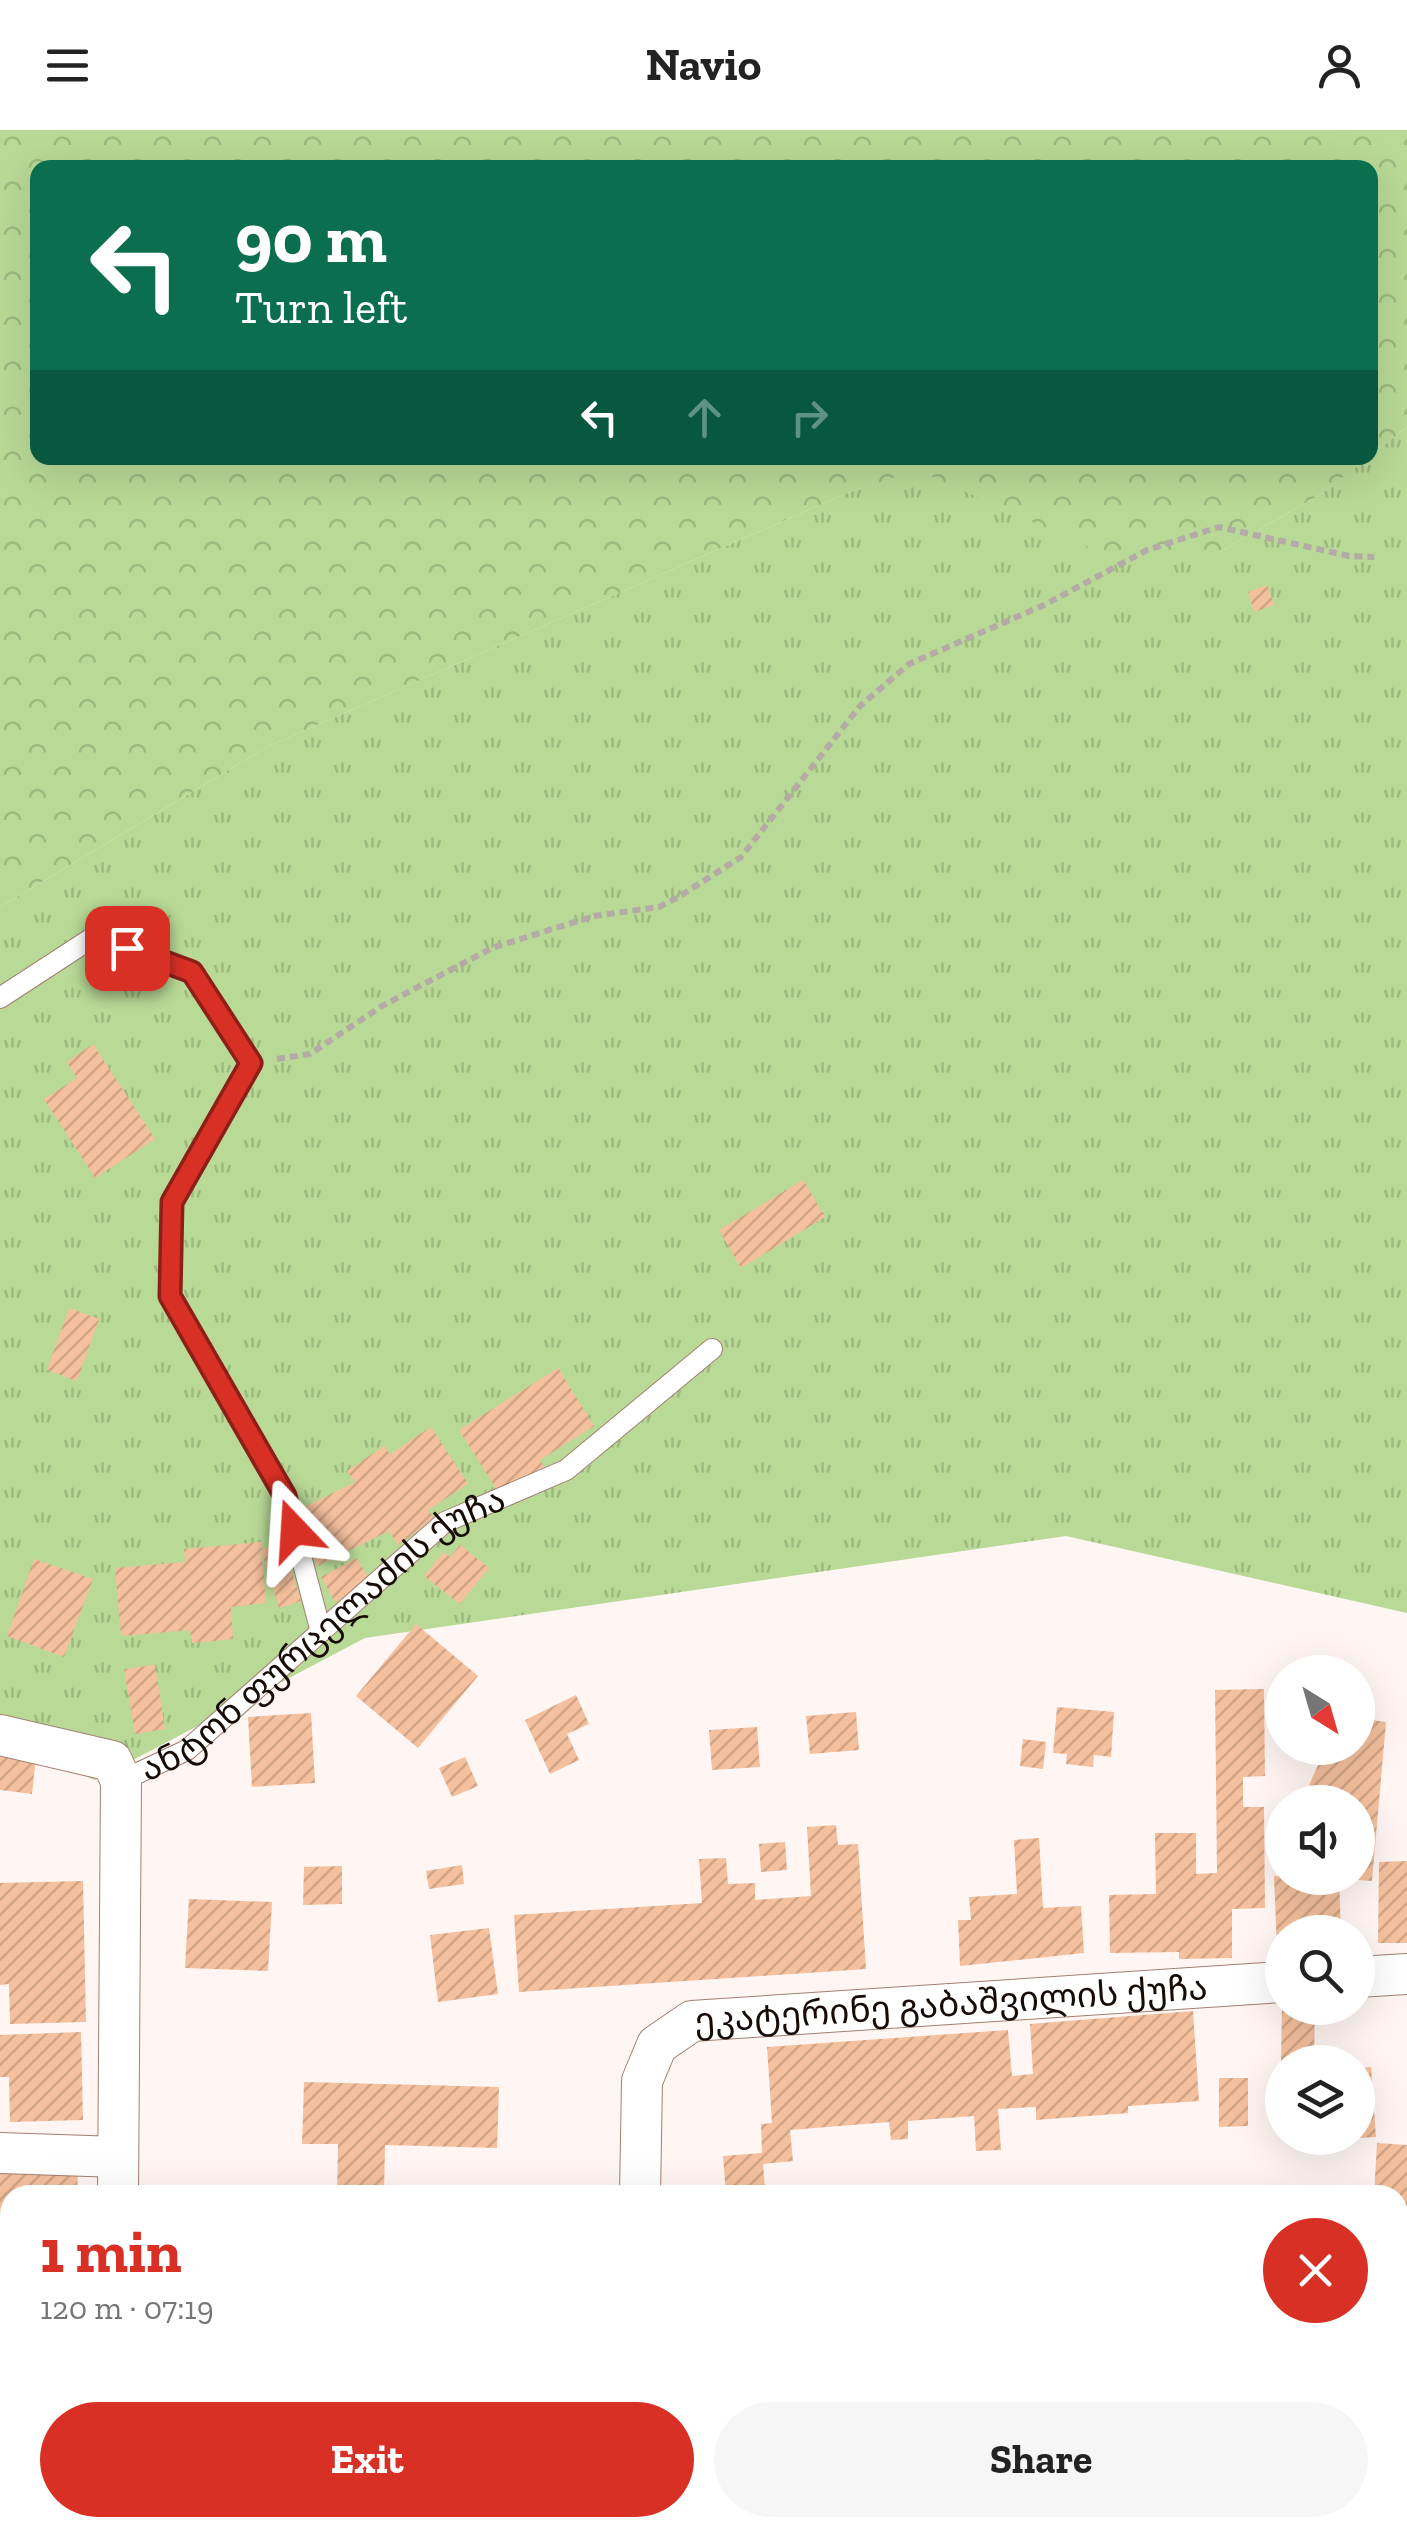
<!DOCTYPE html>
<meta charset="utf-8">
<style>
:root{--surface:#fff;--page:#f6f6f6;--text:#222;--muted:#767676;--accent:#d93025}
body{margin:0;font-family:"Zilla Slab","Noto Sans Georgian",serif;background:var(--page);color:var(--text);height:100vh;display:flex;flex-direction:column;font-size:38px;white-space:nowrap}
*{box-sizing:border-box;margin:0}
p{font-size:32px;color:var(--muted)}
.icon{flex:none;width:55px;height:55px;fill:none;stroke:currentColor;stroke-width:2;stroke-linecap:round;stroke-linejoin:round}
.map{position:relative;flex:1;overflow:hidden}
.panel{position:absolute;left:0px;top:2055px;width:1408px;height:352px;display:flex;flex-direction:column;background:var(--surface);border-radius:30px 30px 0 0;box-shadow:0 10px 40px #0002}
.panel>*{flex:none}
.top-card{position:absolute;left:30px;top:30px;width:1348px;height:305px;border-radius:20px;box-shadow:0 10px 40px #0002;background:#0b6e4f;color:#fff;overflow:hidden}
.needle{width:65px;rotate:143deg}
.fabs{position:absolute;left:1265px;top:1525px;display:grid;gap:20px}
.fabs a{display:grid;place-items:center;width:110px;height:110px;border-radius:50%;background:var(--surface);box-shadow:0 10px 40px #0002;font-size:50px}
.pin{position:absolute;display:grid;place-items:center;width:85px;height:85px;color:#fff;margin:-42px;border-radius:20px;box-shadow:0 5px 15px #0006}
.me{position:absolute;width:110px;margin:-55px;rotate:340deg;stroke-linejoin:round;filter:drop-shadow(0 0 8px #0008)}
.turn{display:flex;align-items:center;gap:35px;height:210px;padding:0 40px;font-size:45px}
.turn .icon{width:130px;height:130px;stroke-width:2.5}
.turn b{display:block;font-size:70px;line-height:85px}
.lanes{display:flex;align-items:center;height:95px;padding:0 40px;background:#0003;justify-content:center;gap:50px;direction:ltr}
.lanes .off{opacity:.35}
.round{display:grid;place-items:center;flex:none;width:105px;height:105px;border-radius:52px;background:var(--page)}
.summary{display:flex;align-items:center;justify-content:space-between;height:170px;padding:0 40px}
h1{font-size:60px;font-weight:700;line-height:75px;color:var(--accent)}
.cta{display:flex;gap:20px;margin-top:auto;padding:20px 40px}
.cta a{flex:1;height:115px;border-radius:60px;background:var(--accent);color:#fff;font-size:40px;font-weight:700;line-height:115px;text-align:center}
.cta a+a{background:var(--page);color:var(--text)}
header{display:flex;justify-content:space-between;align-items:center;height:130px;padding:0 40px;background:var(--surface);font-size:45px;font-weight:700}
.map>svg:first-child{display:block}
.grass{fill:url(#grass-tufts)}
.forest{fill:url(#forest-crowns)}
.building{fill:url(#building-hatch)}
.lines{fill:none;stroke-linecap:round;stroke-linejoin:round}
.lane-casing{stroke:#a37f71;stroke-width:22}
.street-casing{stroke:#a37f71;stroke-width:42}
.path{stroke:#b4aaa6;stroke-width:6;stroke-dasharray:8 5;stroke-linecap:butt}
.lane{stroke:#fff;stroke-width:20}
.street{stroke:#fff;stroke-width:40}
.route-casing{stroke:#8d1f18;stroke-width:25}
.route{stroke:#d93025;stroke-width:18}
.labels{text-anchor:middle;stroke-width:8;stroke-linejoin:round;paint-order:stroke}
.street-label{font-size:35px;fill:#170b06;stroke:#fff}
</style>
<header><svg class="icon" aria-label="menu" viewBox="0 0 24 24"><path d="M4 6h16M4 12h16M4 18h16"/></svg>Navio<svg class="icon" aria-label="person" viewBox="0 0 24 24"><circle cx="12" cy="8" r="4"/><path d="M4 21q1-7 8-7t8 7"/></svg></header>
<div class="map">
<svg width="1407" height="2406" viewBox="0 0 1407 2406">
<defs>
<pattern id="grass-tufts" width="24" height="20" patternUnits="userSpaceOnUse" patternTransform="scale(2.5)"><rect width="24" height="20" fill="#b9d996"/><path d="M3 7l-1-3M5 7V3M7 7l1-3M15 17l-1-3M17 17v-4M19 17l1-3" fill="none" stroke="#9eb980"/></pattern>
<pattern id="forest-crowns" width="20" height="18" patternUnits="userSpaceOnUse" patternTransform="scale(2.5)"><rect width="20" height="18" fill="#b9d996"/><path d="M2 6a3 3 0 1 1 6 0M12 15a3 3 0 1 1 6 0" fill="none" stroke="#9eb980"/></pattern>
<pattern id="building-hatch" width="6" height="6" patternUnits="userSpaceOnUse" patternTransform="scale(2.5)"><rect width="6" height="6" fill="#f5c09d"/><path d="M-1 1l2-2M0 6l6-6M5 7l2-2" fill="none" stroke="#d1a486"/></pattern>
</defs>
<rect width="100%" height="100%" fill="#fff6f3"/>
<!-- grass -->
<path class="grass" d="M1407,297V1483L1066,1406L365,1508L95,1650L45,1631L0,1624V777L267,617L847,363L917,339L1002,375L1218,423L1321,364Z"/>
<!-- forest -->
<path class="forest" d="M0,0H1407V297L1370,326V38H38V328H1368L1321,364L1218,423L1104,424L917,340L847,363L267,617L0,777Z"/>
<!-- building -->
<g class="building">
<path d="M1267,455L1274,475L1254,482L1248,462Z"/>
<path d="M93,914L155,1009L95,1048L44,969L77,948L67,932Z"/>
<path d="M803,1050L825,1087L741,1138L719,1100Z"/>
<path d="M69,1178L99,1189L77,1251L47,1240Z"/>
<path d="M558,1238L594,1296L540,1330L545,1338L501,1366L459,1300Z"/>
<path d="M431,1297L468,1354L428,1380L435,1389L398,1415L389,1401L318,1436L292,1383L355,1352L347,1341L384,1316L390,1324Z"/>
<path d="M261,1412L266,1473L231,1477L233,1509L192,1513L190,1500L121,1506L115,1438L185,1432L184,1419Z"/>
<path d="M283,1412L301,1471L279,1478L261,1419Z"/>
<path d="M460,1415L489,1438L460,1474L424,1446L444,1422L450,1427Z"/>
<path d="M357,1428L371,1453L335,1472L321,1447Z"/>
<path d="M34,1429L93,1449L64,1527L7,1506Z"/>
<path d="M416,1494L478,1546L418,1618L356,1566Z"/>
<path d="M155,1535L165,1599L135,1604L124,1539Z"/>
<path d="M1264,1559L1265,1646L1243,1647V1677H1264L1265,1778L1232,1779V1828L1179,1829V1822L1110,1823L1109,1765L1156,1764L1155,1703H1196V1744L1217,1743L1215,1560Z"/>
<path d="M576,1565L589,1594L567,1604L579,1630L550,1644L525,1590Z"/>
<path d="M1057,1577L1114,1582L1111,1627L1094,1625L1093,1637L1066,1634L1067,1624L1053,1623Z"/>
<path d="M856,1582L859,1620L810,1624L806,1586Z"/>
<path d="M311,1583L315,1653L252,1657L248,1587Z"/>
<path d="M1358,1588L1386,1592L1372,1751L1358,1750V1672H1321L1322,1661L1309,1655L1326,1618H1358Z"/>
<path d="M757,1597L760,1637L712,1640L709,1600Z"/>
<path d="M1023,1609L1046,1612L1043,1639L1020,1636Z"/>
<path d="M0,1613L37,1618L32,1664L0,1660Z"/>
<path d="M465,1627L478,1656L452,1667L439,1638Z"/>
<path d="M1279,1690L1282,1691V1748H1339L1341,1802H1282V1819H1277L1274,1746H1278L1279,1721L1274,1720Z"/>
<path d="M836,1695L838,1715L858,1714L866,1839L519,1862L514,1785L702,1773L699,1729L726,1728L728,1754L755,1753V1770L811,1766L807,1697Z"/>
<path d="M1039,1708L1043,1778L1081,1776L1084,1823L960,1836L958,1790H971L969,1767L1017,1764L1014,1710Z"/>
<path d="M785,1712L787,1740L761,1742L759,1714Z"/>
<path d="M1407,1731V1813H1378L1379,1732Z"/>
<path d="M462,1735L464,1754L429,1759L426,1741Z"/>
<path d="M342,1736V1774L303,1775L304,1737Z"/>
<path d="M83,1751L86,1892L10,1894L9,1854L0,1855V1753Z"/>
<path d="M189,1769L272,1772L268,1841L185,1838Z"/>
<path d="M489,1798L498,1864L438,1872L430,1805Z"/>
<path d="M1282,1878H1315L1314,1932H1281Z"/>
<path d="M1193,1881L1199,1971L1128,1976V1983L1036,1990V1977L998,1979L1001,2020L976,2021L974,1986L908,1991V2009L891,2010L889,1992L790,2000L793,2031L763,2034L765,2061L726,2064L723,2026L762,2023L761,1994L772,1993L767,1917L1008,1900L1012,1946L1033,1944L1030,1894Z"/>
<path d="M81,1902L83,1990L10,1992L9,1947H0V1905Z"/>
<path d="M1371,1937L1376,2007L1358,2008V1938Z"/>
<path d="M1219,1948H1248V1996L1219,1997Z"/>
<path d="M304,1952L499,1957L497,2018L385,2015L384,2065H337L338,2014H302Z"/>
<path d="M1377,2013L1407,2015V2182H1398V2065H1374Z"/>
<path d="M0,2039L78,2042L77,2065H10V2097H0Z"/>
<rect x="0" y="2121" width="10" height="64"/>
<rect x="0" y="2204" width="10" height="72"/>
<rect x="1398" y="2229" width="9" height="65"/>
<path d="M671,2398H728V2406H670Z"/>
<path d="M860,2398H1078V2406H859Z"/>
<path d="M1175,2398H1212V2406H1174Z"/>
<path d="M1243,2398H1361L1360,2406H1243Z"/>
</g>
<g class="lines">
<!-- lane casing -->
<g class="lane-casing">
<g id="lane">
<path d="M0,868L95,806L192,842L251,933L172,1072L170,1167L285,1365L321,1502"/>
<path id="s1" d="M121,1651L187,1620L445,1392L566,1340L712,1219"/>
</g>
</g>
<!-- street casing -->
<g class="street-casing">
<g id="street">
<path d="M0,1605L112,1631L121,1651L118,2065"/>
<path d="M1358,1847L1407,1844"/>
<path d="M0,2023L118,2027"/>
<path id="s2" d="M640,2065L642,1951L657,1915L692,1891L1282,1852"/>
<path d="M0,2392H10"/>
<path d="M79,2398L265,2406"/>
<path d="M635,2406L636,2398"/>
</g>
</g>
<!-- path -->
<path class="path" d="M277,929L310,924L382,876L492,818L594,786L659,777L680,766L741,727L860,576L909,534L1044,475L1147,420L1219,397L1349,426L1374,427"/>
<!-- lane -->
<use href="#lane" class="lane"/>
<!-- street -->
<use href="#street" class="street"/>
</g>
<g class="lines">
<!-- route casing -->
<g class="route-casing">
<path id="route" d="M127,818L192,842L251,933L172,1072L170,1166L285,1366L294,1400"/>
</g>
<!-- route -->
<use href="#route" class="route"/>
</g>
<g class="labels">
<!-- street labels -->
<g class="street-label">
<text dy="12" stroke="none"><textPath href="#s1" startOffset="252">ანტონ ფურცელაძის ქუჩა</textPath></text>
<text dy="12" stroke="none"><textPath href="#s2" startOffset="455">ეკატერინე გაბაშვილის ქუჩა</textPath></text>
</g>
</g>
</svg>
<div class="fabs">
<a><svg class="needle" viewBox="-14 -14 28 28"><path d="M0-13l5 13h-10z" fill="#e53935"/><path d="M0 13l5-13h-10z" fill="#767676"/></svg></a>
<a><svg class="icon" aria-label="sound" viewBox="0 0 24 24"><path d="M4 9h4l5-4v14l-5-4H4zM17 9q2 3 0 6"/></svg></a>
<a><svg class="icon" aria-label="search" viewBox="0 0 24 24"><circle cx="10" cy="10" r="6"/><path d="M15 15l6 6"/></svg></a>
<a><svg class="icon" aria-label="layers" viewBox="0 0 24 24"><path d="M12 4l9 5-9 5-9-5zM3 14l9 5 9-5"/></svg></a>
</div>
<div class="pin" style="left:127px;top:818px;background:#d93025"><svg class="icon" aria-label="arrive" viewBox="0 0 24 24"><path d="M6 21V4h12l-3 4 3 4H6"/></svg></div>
<svg class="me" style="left:294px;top:1400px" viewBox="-20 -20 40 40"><path d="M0-17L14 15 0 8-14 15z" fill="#d93025" stroke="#fff" stroke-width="4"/></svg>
<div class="top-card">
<div class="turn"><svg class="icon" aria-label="left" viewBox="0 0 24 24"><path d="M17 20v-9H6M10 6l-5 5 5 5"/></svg><div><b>90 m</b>Turn left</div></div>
<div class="lanes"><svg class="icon" aria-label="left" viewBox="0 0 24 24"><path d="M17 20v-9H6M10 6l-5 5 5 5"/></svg><svg class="icon off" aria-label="ahead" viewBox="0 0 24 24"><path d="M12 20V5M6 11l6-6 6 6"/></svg><svg class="icon off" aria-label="right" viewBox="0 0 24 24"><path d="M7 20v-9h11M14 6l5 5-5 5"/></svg></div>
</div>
<section class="panel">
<div class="summary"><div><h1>1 min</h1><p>120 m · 07:19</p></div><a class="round" style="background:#d93025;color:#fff"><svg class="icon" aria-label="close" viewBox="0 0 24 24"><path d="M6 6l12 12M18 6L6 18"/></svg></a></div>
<div class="cta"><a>Exit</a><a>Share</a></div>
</section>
</div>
